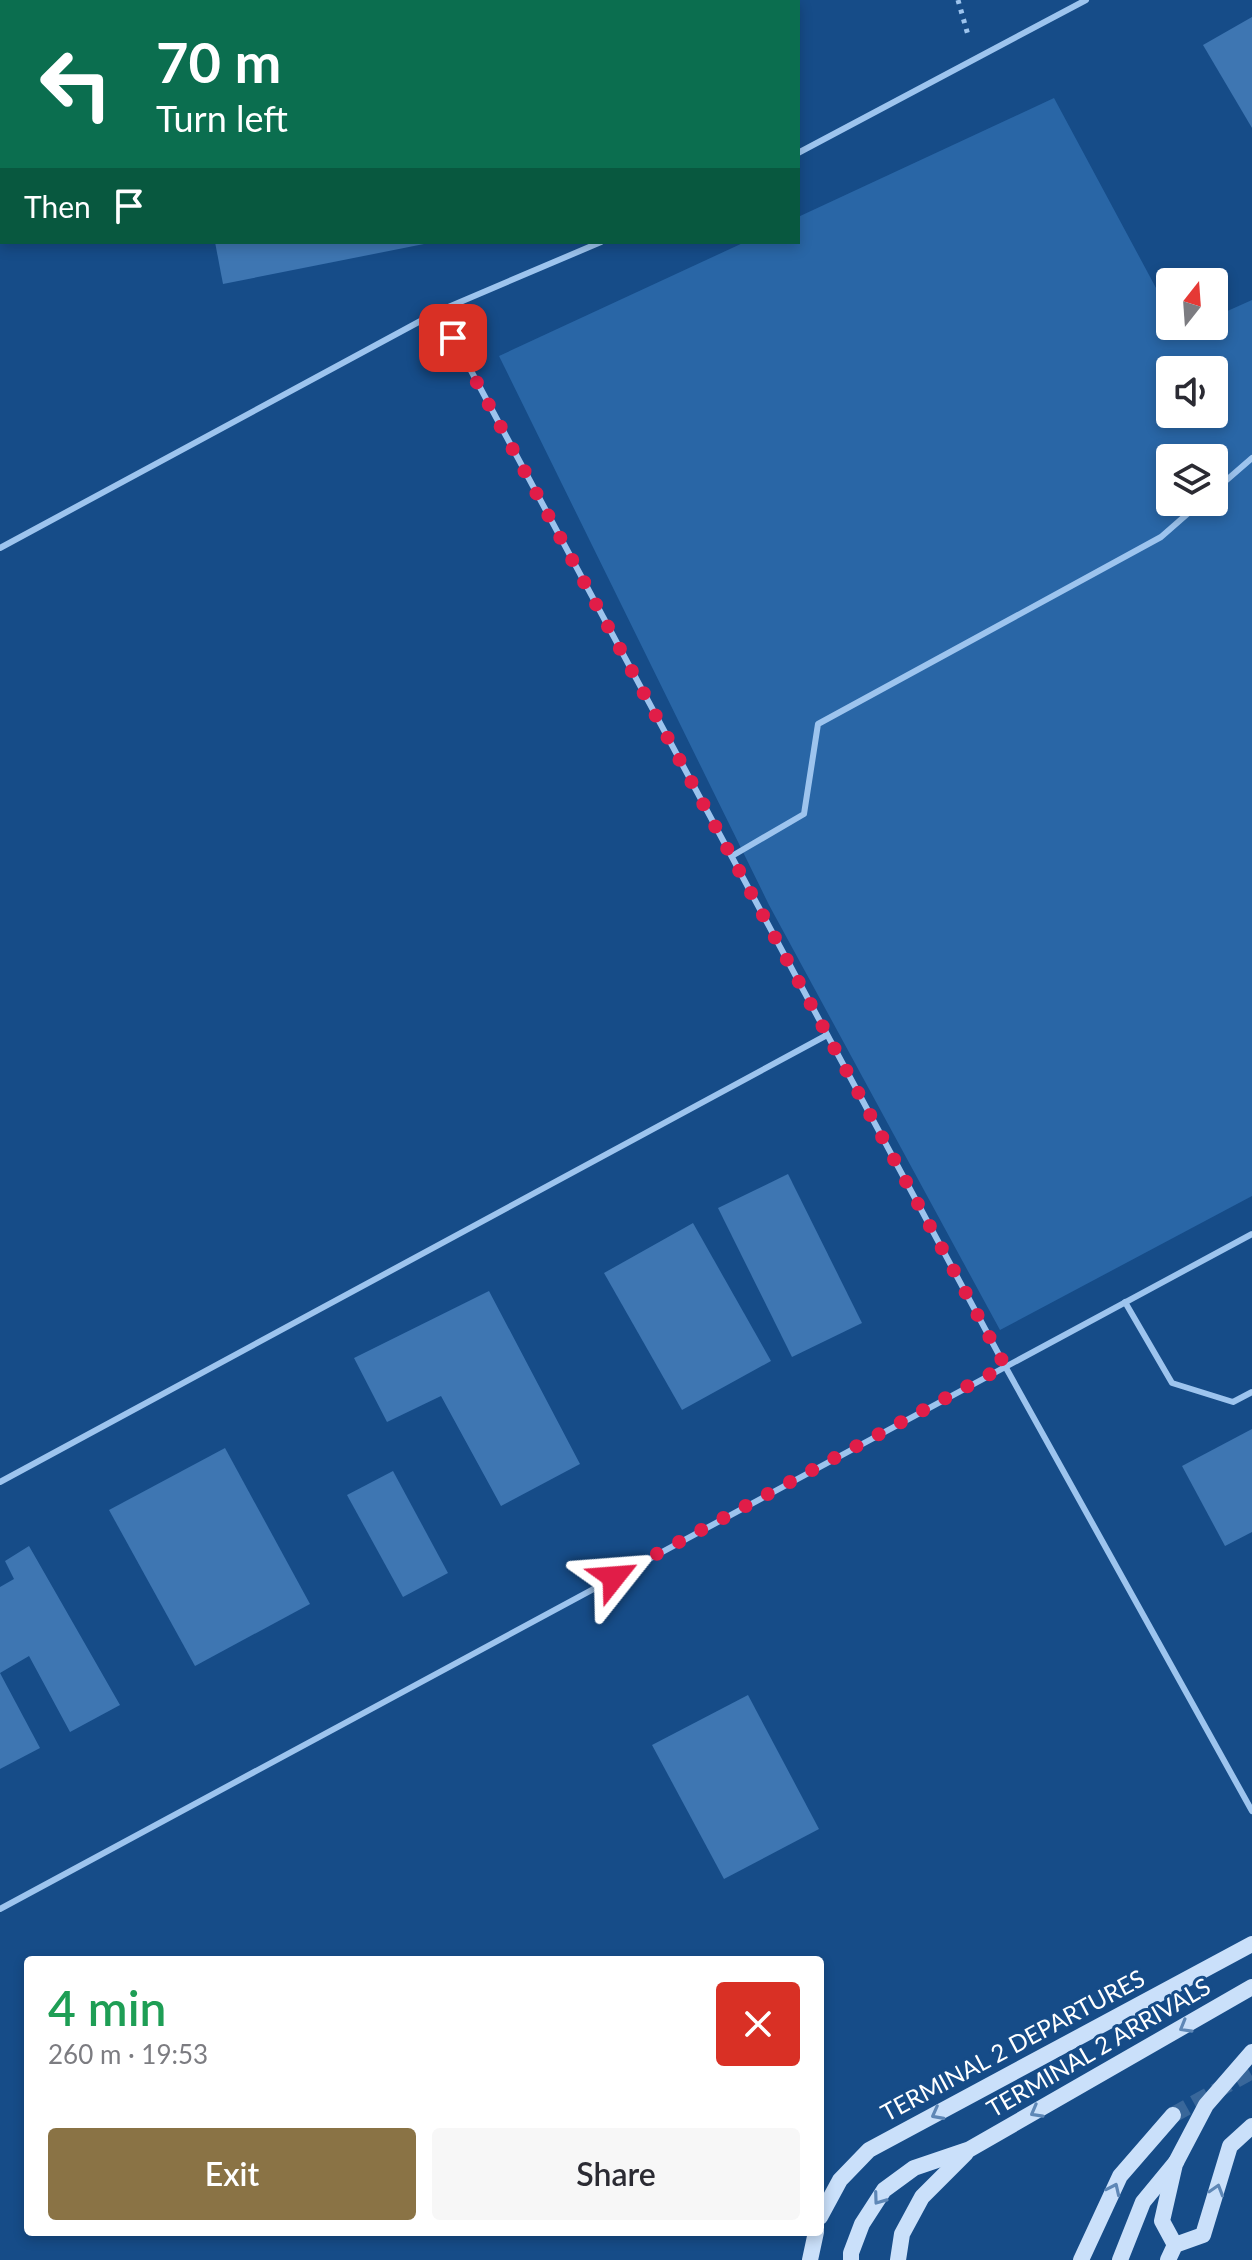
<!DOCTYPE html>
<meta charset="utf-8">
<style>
:root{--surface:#fff;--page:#f7f7f7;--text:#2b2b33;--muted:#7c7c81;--accent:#8a7345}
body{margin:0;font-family:Lato,sans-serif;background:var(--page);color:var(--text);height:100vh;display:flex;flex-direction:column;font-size:30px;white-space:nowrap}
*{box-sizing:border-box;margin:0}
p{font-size:26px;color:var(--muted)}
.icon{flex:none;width:44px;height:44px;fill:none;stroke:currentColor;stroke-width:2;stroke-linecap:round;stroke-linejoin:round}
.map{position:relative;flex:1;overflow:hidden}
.drawer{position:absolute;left:24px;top:1956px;width:800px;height:280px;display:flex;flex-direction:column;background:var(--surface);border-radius:8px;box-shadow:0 4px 12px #0003}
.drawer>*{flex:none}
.top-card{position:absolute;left:0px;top:0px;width:800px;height:244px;box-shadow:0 4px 12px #0003;background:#0b6e4f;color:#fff;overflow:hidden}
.needle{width:52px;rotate:17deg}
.fabs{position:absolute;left:1156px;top:268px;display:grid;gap:16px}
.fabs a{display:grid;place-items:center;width:72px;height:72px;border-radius:8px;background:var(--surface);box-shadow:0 4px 12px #0003;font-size:40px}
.pin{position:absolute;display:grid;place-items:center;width:68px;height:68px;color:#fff;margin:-34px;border-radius:16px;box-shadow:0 4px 12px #0006}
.me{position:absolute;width:88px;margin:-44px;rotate:62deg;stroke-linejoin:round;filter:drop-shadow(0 0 6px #0008)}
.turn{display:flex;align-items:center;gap:28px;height:168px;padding:0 24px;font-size:36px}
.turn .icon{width:104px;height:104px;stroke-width:2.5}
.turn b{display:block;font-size:56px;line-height:68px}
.then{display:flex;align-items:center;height:76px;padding:0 24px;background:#0003;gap:16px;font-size:30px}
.round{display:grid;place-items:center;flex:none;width:84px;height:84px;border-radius:8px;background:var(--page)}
.head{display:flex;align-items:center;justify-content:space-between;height:136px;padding:0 24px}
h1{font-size:48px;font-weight:600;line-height:60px;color:#1e9e55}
.primary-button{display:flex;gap:16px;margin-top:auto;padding:16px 24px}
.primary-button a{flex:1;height:92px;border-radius:8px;background:var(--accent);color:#fff;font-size:32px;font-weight:600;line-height:92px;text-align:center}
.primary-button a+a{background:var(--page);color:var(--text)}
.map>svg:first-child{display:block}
.green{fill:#2966a6;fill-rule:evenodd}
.building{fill:#3e76b2}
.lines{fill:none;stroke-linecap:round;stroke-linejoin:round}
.secondary-tunnel{stroke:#39679a;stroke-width:16;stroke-dasharray:16 8;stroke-linecap:butt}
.path{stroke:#9dc4ee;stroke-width:5;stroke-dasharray:4 6;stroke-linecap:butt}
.lane{stroke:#9dc4ee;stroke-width:6}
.street{stroke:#9dc4ee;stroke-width:8}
.secondary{stroke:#cae0fa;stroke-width:16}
.secondary-bridge{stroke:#cae0fa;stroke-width:16}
.oneway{stroke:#5e87b6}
.route{stroke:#e11d48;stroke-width:14;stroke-dasharray:0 25.2}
.labels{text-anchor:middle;stroke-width:6;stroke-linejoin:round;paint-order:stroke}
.street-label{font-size:24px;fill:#fff;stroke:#164c88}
</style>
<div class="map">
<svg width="1252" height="2260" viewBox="0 0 1252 2260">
<rect width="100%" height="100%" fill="#164c88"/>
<!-- green -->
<path class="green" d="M1054,98L1170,314V326H1177L1180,332L1193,326H1214V317L1252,300V1196L1000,1330L769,905L499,356L745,242H798V217ZM1170,370H1214V414H1170ZM1170,458H1214V502H1170Z"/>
<!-- building -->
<g class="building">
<path d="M1252,17V128L1203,45Z"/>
<path d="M215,242H429V243L223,284Z"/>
<path d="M788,1174L862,1323L792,1357L718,1208Z"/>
<path d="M693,1223L771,1361L682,1410L604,1273Z"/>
<path d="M489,1291L580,1464L501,1506L441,1396L387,1422L354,1358Z"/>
<path d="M1252,1429V1532L1225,1546L1182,1466Z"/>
<path d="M225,1448L310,1604L195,1666L109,1510Z"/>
<path d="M393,1471L448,1573L403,1597L347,1495Z"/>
<path d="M29,1546L120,1705L70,1732L29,1656L0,1673V1587L14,1579L5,1561Z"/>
<path d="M0,1673L40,1748L0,1769Z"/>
<path d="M748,1695L819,1829L724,1879L652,1745Z"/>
</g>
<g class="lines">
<!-- secondary-tunnel -->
<path class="secondary-tunnel" d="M1173,2115L1252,2071"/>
<!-- path -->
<path class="path" d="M958,0L968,35"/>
<!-- lane -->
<g class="lane">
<path d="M798,153L1086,0"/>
<path d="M439,311L1005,1366L1252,1811"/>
<path d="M1214,491L1252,458"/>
<path d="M0,548L439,311L601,242"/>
<path d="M732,856L804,814L818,724L1161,537L1201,502"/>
<path d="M1125,1302L1172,1383L1233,1402L1252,1392"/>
<path d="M0,1482L827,1035"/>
<path d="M0,1909L1252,1234"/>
</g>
<!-- street -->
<g class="street">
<path d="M434,0L435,2"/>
<path d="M593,0V2"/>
</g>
<!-- secondary -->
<g class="secondary">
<path d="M820,2217L840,2180L869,2150L1252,1944"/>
<path d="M810,2260L816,2232"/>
<path d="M851,2260V2253L862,2224L884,2190L914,2168L970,2149L1252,1987"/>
<path d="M898,2260L902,2234L922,2197L966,2153"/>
<path d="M1081,2260L1120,2176L1173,2115"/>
<path d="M1120,2260L1143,2202L1176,2162"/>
<path d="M1168,2260L1175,2245L1203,2235L1230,2146L1252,2126"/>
</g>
<!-- secondary-bridge -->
<path class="secondary-bridge" d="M1175,2245L1162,2221L1175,2164L1206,2105L1252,2052"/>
</g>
<!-- one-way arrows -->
<defs><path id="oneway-chevron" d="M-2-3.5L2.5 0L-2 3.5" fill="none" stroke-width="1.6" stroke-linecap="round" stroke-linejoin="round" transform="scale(2)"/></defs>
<g class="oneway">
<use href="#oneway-chevron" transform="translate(1185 2027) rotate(150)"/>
<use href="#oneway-chevron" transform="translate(1036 2112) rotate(151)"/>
<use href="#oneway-chevron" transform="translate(937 2114) rotate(152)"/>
<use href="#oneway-chevron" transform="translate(1114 2189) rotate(-65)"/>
<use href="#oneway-chevron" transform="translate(1217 2190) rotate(-73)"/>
<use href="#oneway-chevron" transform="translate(879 2199) rotate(126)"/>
</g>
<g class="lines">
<!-- route -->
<path class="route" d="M453,338L1005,1366L614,1577"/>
</g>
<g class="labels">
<!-- street labels -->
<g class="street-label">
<text transform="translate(1013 2046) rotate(-28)" y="8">TERMINAL 2 DEPARTURES</text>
<text transform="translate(1099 2048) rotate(-30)" y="8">TERMINAL 2 ARRIVALS</text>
</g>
</g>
</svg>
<div class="fabs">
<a><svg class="needle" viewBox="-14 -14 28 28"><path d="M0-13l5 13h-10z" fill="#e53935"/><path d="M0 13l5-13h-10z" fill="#7c7c81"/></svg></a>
<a><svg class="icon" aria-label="sound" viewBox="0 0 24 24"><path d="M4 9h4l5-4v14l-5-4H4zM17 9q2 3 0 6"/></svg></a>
<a><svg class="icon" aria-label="layers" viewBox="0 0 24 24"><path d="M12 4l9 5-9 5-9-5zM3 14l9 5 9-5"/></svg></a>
</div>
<div class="pin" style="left:453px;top:338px;background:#d93025"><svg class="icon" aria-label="arrive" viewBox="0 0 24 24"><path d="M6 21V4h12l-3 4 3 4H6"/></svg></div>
<svg class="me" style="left:614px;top:1577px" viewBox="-20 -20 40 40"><path d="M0-17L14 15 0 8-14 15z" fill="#e11d48" stroke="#fff" stroke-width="4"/></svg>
<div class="top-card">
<div class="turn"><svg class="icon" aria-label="left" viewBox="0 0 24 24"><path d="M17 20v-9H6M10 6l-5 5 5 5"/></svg><div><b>70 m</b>Turn left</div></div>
<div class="then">Then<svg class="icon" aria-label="arrive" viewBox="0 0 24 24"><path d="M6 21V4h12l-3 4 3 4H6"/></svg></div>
</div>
<section class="drawer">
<div class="head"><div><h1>4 min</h1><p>260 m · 19:53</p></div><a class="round" style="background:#d93025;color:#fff"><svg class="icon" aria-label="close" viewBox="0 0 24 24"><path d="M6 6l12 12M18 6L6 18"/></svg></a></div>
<div class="primary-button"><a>Exit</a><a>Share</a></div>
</section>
</div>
